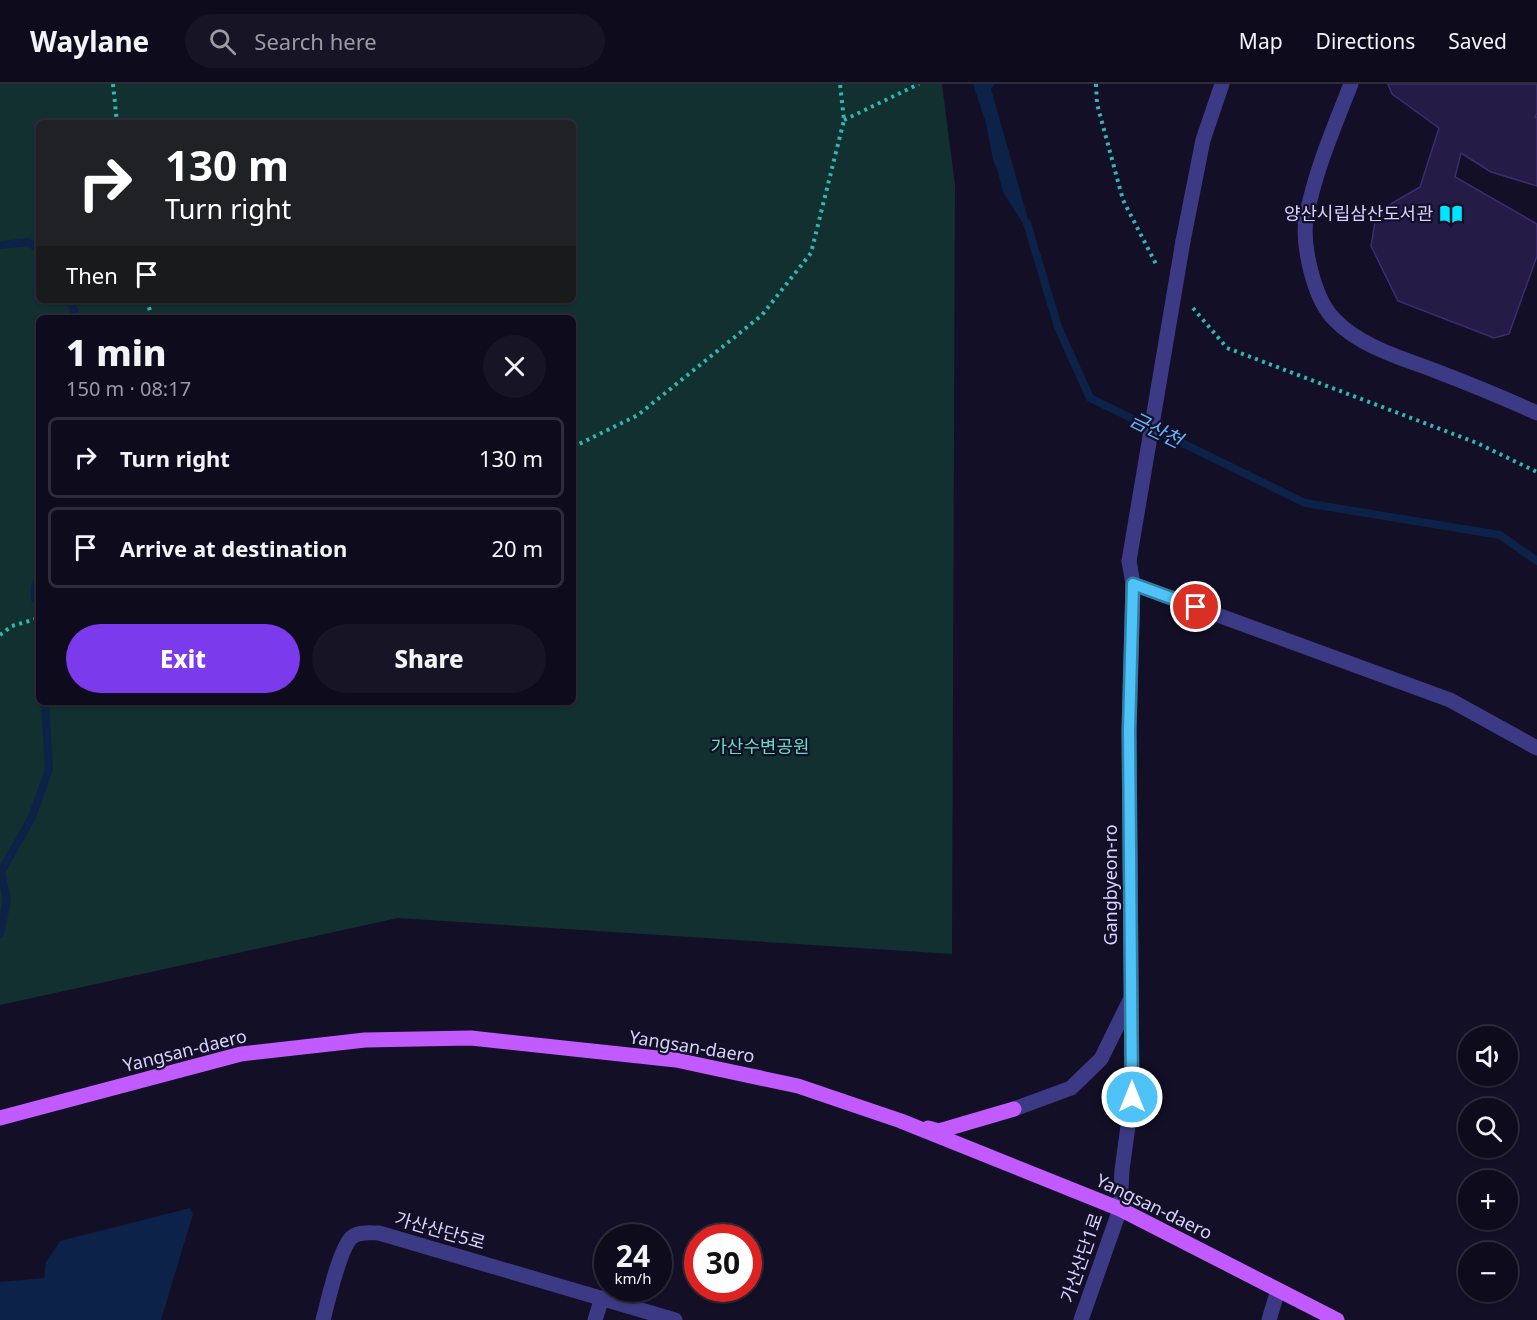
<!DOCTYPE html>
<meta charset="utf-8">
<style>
:root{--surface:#0e0b1c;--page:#171425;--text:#f1f3f6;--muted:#9b9ba3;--line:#2e2b3b;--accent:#7c3aed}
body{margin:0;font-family:"Noto Sans","Noto Sans KR",sans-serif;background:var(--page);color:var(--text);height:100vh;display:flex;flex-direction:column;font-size:22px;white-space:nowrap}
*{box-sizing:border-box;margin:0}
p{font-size:20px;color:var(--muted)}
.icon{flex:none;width:33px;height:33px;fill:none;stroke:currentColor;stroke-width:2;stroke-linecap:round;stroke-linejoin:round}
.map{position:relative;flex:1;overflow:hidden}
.panel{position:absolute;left:36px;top:231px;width:540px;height:390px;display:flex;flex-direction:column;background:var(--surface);border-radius:9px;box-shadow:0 2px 4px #0004,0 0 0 2px var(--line)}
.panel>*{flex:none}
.top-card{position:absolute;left:36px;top:36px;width:540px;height:183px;border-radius:9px;box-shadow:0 2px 4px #0004,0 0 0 2px var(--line);background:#202124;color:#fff;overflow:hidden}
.tools{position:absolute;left:1458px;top:942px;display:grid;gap:12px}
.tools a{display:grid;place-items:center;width:60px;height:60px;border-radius:50%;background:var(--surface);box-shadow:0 2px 4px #0004,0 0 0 2px var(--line);font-size:30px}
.speed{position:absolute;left:594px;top:1140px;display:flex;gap:12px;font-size:30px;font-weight:700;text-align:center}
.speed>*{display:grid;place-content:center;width:78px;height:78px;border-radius:50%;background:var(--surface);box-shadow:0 2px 4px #0004,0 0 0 2px var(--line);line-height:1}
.speed small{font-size:15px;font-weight:400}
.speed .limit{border:9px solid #d22;background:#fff;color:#111}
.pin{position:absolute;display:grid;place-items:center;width:51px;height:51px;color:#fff;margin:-26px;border:3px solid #fff;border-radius:50%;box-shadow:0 2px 6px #0007}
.me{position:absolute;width:66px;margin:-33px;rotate:0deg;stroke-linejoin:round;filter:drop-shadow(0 0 4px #0008)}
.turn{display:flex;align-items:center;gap:21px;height:126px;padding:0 30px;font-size:27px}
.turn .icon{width:78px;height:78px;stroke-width:2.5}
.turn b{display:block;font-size:42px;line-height:51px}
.then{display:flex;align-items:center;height:57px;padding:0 30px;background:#0003;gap:12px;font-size:22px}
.round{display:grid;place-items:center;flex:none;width:63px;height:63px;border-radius:32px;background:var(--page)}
.head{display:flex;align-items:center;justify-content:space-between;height:102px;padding:0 30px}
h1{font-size:36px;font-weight:800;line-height:45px}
.cta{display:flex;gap:12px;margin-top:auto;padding:12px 30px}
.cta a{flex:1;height:69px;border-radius:36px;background:var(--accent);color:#fff;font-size:24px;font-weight:800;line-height:69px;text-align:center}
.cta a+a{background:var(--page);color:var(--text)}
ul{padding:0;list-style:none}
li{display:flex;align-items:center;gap:18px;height:81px;margin:0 12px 9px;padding:0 18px;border:3px solid var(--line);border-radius:9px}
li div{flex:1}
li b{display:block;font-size:22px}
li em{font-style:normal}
header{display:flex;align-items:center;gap:36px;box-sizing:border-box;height:84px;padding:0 30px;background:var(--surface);border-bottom:2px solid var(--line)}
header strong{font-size:28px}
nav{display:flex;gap:33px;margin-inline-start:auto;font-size:21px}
.search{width:420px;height:54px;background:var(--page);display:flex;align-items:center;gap:15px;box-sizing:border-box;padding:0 21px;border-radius:33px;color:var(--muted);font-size:22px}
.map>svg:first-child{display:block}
.green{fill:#12302f;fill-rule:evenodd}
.water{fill:#0c2248}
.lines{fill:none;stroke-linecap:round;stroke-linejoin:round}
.stream{stroke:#0c2248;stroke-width:8}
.building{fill:#241b47;stroke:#3b2d73;stroke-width:1.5}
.path{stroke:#2fb8b0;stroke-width:4;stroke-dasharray:3 4.5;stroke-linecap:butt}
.minor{stroke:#3d3a85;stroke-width:15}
.major{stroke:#c25bff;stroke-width:15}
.minor-bridge{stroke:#3d3a85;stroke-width:15}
.route-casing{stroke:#337fa1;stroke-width:15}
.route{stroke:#4fc3f7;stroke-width:10}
.labels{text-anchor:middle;stroke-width:4.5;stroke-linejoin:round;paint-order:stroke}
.poi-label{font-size:18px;fill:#d9d4ff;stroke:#130f26;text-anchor:end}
.park-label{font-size:18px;fill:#5fe0c0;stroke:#130f26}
.street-label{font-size:18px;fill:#d9d4ff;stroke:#130f26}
.water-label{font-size:20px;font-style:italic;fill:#62b6ff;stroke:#130f26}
</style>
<header>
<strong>Waylane</strong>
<div class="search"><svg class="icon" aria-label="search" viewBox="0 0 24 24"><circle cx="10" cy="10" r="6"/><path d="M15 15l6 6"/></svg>Search here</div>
<nav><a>Map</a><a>Directions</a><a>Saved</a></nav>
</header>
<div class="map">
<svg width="1537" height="1236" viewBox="0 0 1537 1236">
<rect width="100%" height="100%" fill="#130f26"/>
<!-- green -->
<path class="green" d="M0,0H942L955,101L952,870L398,834L0,921ZM39,39H573V216H39ZM39,234H573V618H39Z"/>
<!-- water -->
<g class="water">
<path d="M973,0H995L991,5L1028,135L1029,149L1003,108L998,88L993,76L986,39Z"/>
<path d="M190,1124L193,1130L161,1236H0V1198L44,1194L46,1178L60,1157Z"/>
</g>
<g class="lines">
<!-- stream -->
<g class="stream">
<path d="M1027,139L1058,243L1090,314L1305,419L1500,451L1537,477"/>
<path d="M0,161L28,158L39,165"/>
<path d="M71,216L76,234"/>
<path d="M35,514V504L39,492"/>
<path d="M0,850L7,816L1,788L32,733L49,685L45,618"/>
</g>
</g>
<!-- building -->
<path class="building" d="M1388,0H1537V29L1535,33H1537V102L1491,88L1461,69L1455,93L1537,140V172L1509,250L1494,254L1398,217L1371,162L1375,138L1387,122L1420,103L1439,44L1392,10Z"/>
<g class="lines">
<!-- path -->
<g class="path">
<path d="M113,0L117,39"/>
<path d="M1096,0L1097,20L1123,116L1157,182"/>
<path d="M844,36L919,0"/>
<path d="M147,216L152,234"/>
<path d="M1193,224L1227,264L1477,359L1537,388"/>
<path d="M573,363L638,331L762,231L811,169L844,36L840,0"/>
<path d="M0,551L12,542L39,534"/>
</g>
<!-- minor -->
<g class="minor">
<path d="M1351,0C1334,43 1315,87 1306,134C1302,162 1314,216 1335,236C1361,263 1402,274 1436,287C1470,300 1504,314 1537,329"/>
<path d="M1183,157L1203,56L1222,0"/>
<path d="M1133,500L1450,616L1537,664"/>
<path d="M1014,1025L1071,1004L1101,975L1130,916"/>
<path d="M323,1236C328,1217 339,1167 351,1154C358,1147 370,1149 379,1149L675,1236"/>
<path d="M595,1236L602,1214"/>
<path d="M1081,1236L1120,1125L1122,1086L1132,1013L1129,646L1133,500L1129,477"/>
<path d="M1269,1236L1278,1206"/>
</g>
<!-- major -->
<g class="major">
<path d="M0,1034L241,970L365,956L471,954L676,976L798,1002L901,1037L1120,1125L1337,1236"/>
<path d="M928,1044L939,1047L1014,1025"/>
</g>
<!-- minor-bridge -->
<path class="minor-bridge" d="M1129,477L1183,157"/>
</g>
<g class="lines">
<!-- route casing -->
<g class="route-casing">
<path id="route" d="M1132,1013L1129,646L1133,500L1196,523"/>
</g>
<!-- route -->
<use href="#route" class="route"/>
</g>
<!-- icons -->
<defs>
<g id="library-bare" transform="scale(1.8)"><path d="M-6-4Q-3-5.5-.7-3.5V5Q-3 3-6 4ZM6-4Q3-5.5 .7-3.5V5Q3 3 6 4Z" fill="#00e5ff" stroke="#130f26" stroke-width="2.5" paint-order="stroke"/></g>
</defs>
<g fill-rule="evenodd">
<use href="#library-bare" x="1451" y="130"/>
</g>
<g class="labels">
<!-- poi labels -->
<g class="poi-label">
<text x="1433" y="136">양산시립삼산도서관</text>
</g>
<!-- park labels -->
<g class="park-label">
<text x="760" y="669">가산수변공원</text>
</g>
<!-- street labels -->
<g class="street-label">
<text transform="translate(1111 801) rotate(-90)" y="6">Gangbyeon-ro</text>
<text transform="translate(692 963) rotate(9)" y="6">Yangsan-daero</text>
<text transform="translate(185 967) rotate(-14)" y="6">Yangsan-daero</text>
<text transform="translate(1154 1123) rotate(26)" y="6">Yangsan-daero</text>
<text transform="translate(440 1147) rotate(16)" y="6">가산산단5로</text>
<text transform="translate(1082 1174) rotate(-71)" y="6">가산산단1로</text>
</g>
<!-- water labels -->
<g class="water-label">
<text transform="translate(1156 346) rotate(26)" y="7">금산천</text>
</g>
</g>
</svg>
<div class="tools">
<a><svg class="icon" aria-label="sound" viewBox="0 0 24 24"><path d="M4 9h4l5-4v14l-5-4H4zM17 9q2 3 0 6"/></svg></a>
<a><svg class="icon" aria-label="search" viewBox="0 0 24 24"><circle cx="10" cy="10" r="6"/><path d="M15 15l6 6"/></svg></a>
<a>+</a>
<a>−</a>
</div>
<div class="speed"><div>24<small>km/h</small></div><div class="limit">30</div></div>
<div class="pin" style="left:1196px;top:523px;background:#d93025"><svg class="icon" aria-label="arrive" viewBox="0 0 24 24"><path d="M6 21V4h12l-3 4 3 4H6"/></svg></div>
<svg class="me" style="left:1132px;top:1013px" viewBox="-20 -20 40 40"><circle r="17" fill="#4fc3f7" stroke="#fff" stroke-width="3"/><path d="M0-11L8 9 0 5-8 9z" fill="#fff"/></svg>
<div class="top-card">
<div class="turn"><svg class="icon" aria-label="right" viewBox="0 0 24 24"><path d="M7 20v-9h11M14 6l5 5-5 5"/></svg><div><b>130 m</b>Turn right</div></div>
<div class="then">Then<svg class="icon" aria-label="arrive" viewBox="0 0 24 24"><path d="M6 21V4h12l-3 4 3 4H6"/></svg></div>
</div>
<section class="panel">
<div class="head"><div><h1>1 min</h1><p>150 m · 08:17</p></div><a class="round"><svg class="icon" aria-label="close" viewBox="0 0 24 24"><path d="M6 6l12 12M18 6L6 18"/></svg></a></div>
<ul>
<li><svg class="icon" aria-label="right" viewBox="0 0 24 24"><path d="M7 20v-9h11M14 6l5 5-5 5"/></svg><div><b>Turn right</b></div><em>130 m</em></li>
<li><svg class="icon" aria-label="arrive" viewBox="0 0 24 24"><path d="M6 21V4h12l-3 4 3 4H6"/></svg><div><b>Arrive at destination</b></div><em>20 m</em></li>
</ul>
<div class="cta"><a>Exit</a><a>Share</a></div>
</section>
</div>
